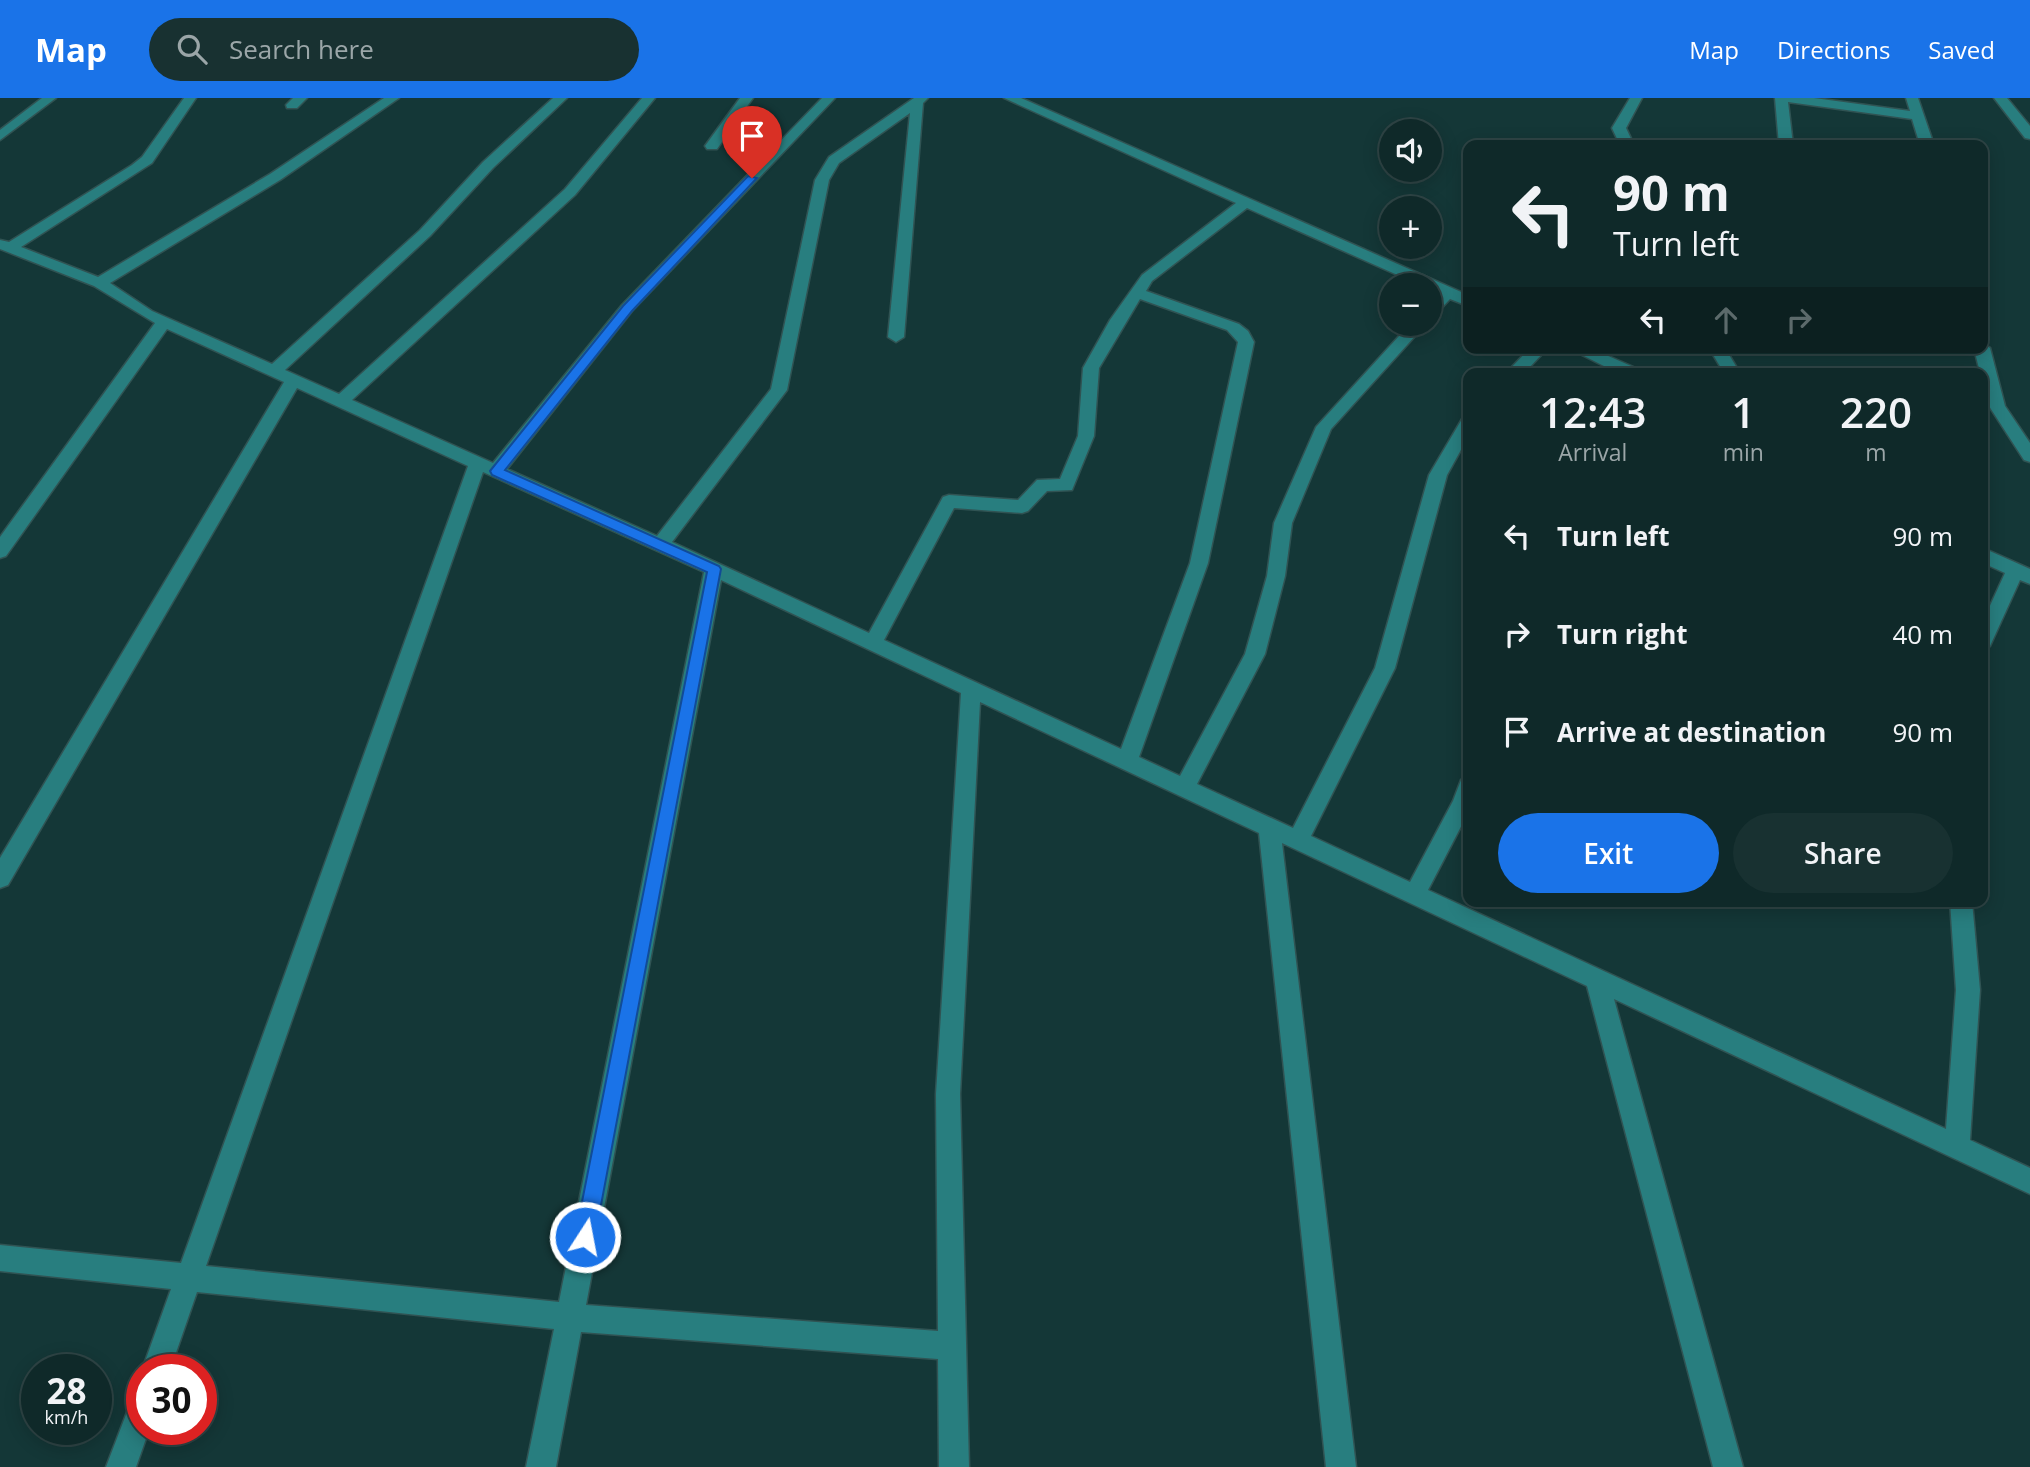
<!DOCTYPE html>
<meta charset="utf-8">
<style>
:root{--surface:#0f2929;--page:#183131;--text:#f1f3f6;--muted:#9ba6a8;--line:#2f4546;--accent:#1a73e8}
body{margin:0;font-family:"Open Sans",sans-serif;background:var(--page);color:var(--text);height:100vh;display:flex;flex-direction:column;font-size:26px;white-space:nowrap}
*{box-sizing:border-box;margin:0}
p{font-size:23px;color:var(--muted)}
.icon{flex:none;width:38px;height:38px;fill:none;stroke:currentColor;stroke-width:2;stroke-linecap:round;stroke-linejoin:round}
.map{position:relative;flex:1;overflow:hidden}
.drawer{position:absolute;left:1463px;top:270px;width:525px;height:539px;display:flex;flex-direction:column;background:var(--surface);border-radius:14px;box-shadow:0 4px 18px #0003,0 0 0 2px var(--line)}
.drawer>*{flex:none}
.top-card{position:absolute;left:1463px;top:42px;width:525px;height:214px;border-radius:14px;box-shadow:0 4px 18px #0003,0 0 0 2px var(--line);background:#0f2929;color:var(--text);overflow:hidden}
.tools{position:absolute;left:1379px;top:21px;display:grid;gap:14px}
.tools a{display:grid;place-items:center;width:63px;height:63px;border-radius:50%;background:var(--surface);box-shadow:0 4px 18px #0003,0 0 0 2px var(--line);font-size:35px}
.speed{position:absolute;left:21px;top:1256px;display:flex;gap:14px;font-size:35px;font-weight:700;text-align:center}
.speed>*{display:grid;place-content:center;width:91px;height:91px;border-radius:50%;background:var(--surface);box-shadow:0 4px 18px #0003,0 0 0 2px var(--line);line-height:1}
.speed small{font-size:18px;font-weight:400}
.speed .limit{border:10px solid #d22;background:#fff;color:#111}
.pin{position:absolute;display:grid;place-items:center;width:60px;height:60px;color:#fff;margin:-72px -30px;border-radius:50% 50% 50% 0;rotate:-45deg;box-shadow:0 0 7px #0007}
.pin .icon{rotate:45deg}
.me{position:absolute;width:77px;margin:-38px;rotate:11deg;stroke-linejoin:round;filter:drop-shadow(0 0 5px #0008)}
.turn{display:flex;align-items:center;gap:24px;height:147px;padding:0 35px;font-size:32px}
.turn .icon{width:91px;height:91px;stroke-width:2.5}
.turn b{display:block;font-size:49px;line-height:60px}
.lanes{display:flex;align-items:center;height:66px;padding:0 35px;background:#0003;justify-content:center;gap:35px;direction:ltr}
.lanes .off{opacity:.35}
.eta{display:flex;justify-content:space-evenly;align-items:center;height:119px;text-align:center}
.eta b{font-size:42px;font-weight:600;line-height:49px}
.cta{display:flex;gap:14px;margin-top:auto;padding:14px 35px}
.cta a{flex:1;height:80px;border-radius:42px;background:var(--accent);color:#fff;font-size:28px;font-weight:600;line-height:80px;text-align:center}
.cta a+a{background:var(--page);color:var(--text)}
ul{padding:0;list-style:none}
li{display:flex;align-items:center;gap:21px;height:98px;padding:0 35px}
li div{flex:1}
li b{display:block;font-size:26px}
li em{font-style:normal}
header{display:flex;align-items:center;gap:42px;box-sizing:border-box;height:98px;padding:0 35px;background:var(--accent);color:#fff}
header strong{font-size:33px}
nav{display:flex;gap:38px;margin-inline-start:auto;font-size:24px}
.search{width:490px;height:63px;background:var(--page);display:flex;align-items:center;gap:18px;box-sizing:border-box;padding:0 24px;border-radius:38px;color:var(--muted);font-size:26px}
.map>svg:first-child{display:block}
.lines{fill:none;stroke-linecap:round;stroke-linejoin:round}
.minor-casing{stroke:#305353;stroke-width:3}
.minor{fill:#287e7f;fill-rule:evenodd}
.route{fill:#1a73e8;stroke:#114b97;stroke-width:2}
</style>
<header>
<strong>Map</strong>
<div class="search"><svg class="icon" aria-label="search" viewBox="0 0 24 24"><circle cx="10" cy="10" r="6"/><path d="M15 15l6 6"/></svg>Search here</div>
<nav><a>Map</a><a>Directions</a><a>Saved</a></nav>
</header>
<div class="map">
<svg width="2030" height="1369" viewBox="0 0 2030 1369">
<rect width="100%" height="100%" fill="#143737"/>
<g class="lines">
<!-- minor casing -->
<g class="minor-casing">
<g id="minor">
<path d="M42,0H56L0,42V32Z"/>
<path d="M184,0H196L152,65L21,149L98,179L270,76L384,0H399L280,82L110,185L152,213L272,266L420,132L483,64L553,0H567L493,70L430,138L285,272L339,296L565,91L642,0H655L575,97L352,302L493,365L622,207L822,0H835L632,213L507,371L657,438L771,291L815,82L829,59L914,0H928L923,5L904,239L896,244L888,239L910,15L839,65L829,82L787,292L672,444L869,535L943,399L949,397L1018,402L1037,382L1060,381L1078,338L1083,270L1110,222L1142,177L1236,105L1004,0H1021L1468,197V208L1450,201L1435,217L1430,219V205L1438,195L1430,192V187H1420L1247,110L1152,183L1146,193L1239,226L1248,233L1254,244L1208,465L1139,659L1180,678L1245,556L1267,478L1274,425L1316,329L1410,226H1426L1331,331L1292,425L1285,478L1265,556L1197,686L1293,730L1375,570L1429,377L1462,321L1468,319V339L1447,377L1395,570L1311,738L1410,784L1453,703L1461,682L1468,679V715L1428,792L1946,1031L1956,892L1950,803H1972L1980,892L1970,1042L2030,1070V1096L1614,901L1743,1369H1713L1587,888L1282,745L1356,1369H1326L1259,735L980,604L960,996L969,1369H939L938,1261L581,1234L556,1369H526L554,1231L197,1194L170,1272H142L171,1191L0,1173V1147L181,1165L468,368L297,290L8,787L0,790V760L284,284L167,231L6,458L0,460V439L155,225L94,188L0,151V142L9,144L132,67L142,59ZM1140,201L1227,232L1238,244L1190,465L1121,651L884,542L954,410L1022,415L1028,413L1047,393L1072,392L1094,338L1099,270ZM483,374L704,474L559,1204L206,1168ZM721,482L961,595L936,996L938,1233L586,1207Z"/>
<path d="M293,0H307L297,10H287L286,7Z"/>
<path d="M740,0H753L717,51H707L705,48Z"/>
<path d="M1630,0H1642L1626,30L1634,47H1620L1612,30Z"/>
<path d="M1775,0H1814L1910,13L1906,0H1918L1934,47H1920L1912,21L1788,4L1793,47H1779Z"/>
<path d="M1994,0H2007L2030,28V41L2025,40Z"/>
<path d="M1983,245L1990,250L2005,308L2030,345V364L2024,362L1989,308L1983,275H1980L1974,250H1983Z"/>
<path d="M1530,250H1548L1524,275H1506Z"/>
<path d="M1568,250H1590L1638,271L1640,275H1618Z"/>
<path d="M1709,250H1725L1740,275H1724Z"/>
<path d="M1983,450L2030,471V486L2020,482L1990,548L1983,551V523L2005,475L1983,465Z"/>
<path d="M142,1297V1332H149L136,1369H106L132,1301Z"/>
</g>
</g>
<!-- minor -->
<use href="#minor" class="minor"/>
</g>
<!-- route -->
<path class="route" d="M748,78L757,80L632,213L505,372L719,468L721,471L595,1139L592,1146L585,1149L578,1146L575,1139L707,474L492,377L490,373L623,208Z"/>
</svg>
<div class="tools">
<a><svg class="icon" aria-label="sound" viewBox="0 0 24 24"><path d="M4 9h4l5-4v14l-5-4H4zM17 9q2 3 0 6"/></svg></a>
<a>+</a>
<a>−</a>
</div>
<div class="speed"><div>28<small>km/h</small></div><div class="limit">30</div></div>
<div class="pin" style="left:752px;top:80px;background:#d93025"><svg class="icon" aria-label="arrive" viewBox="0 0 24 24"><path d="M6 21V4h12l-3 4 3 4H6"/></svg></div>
<svg class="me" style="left:585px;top:1139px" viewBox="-20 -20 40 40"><circle r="17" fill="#1a73e8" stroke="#fff" stroke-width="3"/><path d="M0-11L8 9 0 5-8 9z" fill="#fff"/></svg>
<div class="top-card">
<div class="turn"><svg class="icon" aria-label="left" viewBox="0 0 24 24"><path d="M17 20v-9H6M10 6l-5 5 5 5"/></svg><div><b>90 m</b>Turn left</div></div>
<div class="lanes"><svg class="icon" aria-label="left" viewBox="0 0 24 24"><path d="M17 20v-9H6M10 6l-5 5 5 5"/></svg><svg class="icon off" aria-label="ahead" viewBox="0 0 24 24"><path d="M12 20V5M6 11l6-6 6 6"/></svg><svg class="icon off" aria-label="right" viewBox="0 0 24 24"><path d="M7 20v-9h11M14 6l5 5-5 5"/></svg></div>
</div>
<section class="drawer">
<div class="eta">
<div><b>12:43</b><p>Arrival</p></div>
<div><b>1</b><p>min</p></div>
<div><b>220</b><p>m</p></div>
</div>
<ul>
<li><svg class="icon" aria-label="left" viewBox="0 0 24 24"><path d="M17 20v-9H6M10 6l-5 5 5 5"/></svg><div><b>Turn left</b></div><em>90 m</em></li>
<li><svg class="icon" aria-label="right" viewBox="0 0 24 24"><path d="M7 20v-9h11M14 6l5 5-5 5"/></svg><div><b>Turn right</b></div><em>40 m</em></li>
<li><svg class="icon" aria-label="arrive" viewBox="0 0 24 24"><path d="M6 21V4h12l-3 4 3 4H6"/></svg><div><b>Arrive at destination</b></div><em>90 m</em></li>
</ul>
<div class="cta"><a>Exit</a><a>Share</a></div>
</section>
</div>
